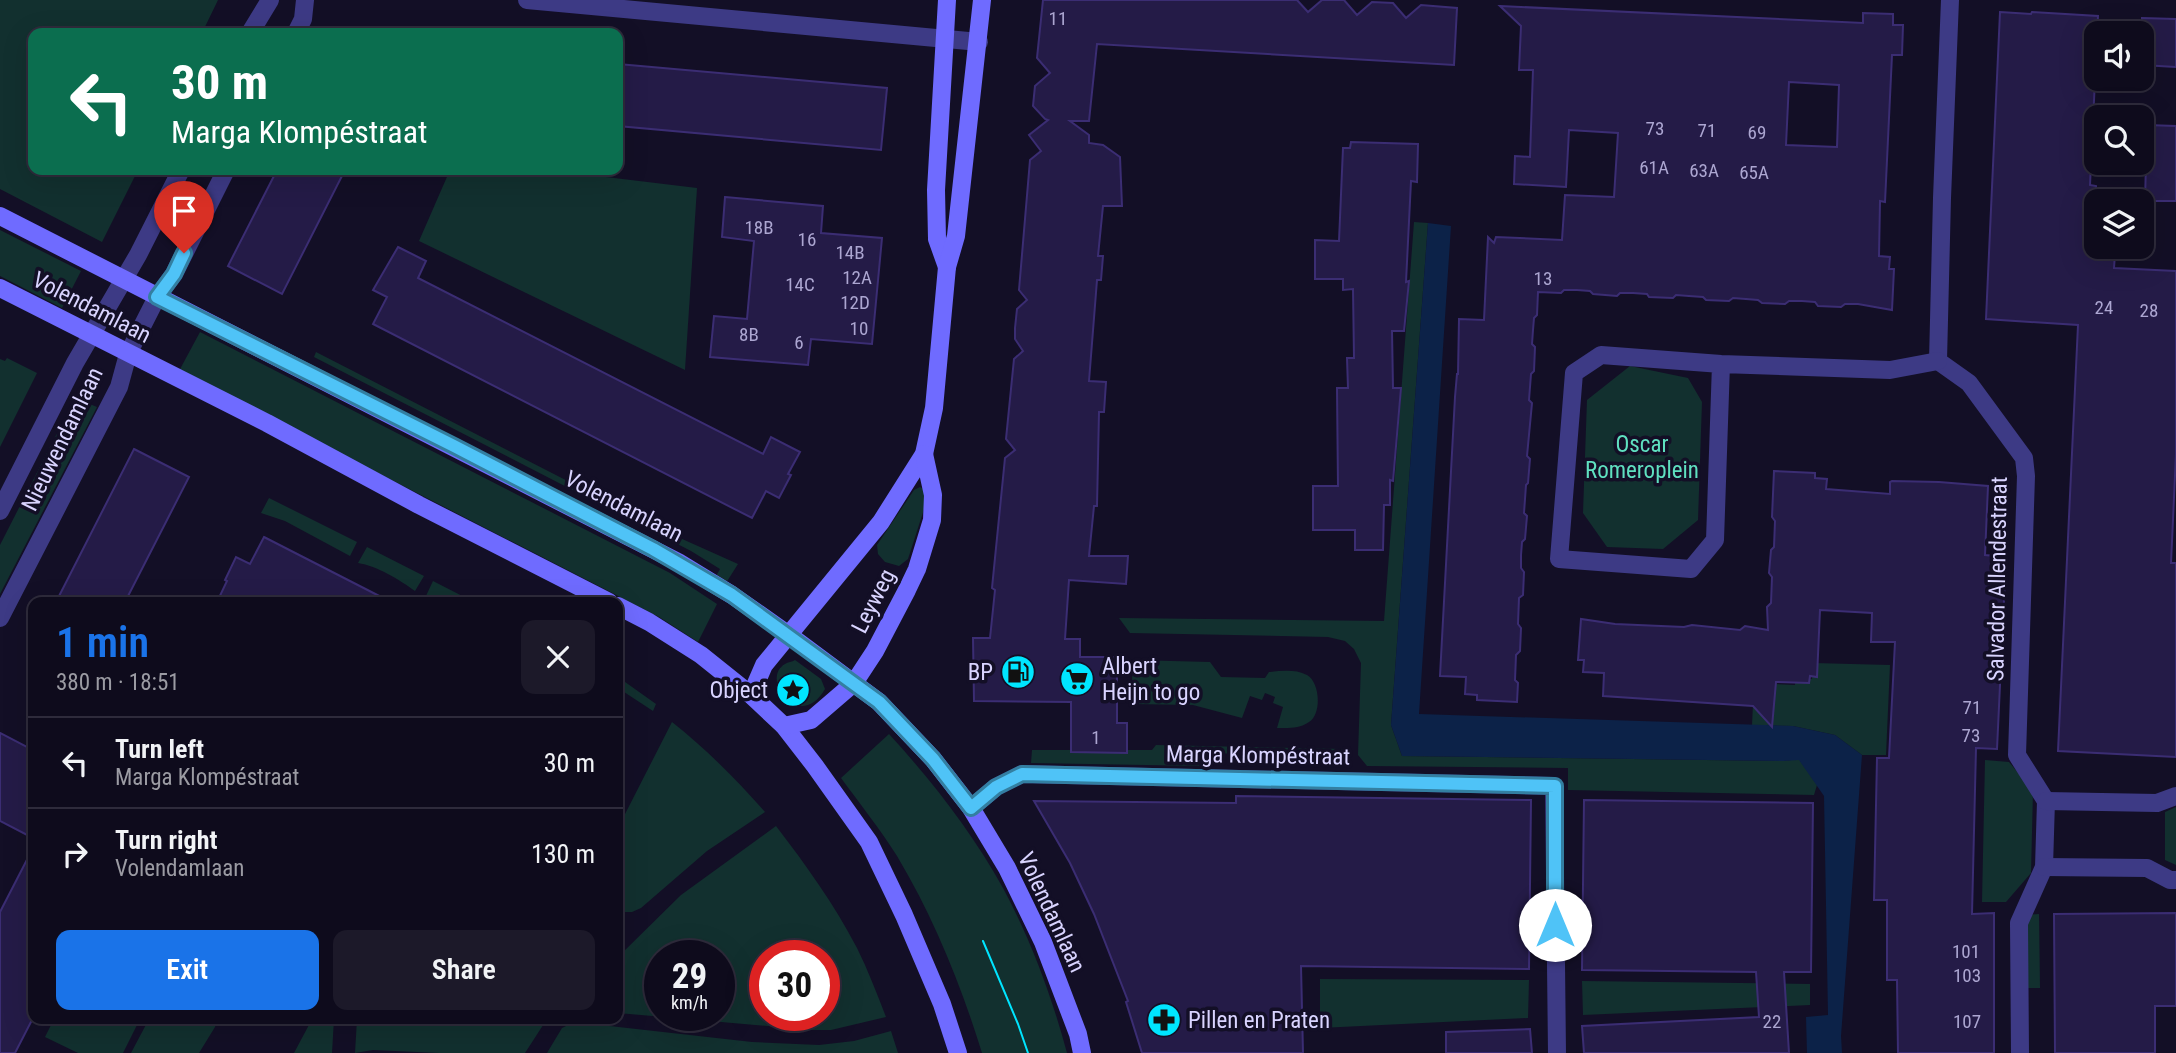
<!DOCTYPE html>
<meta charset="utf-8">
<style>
:root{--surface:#0e0b1c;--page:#1c1929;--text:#f1f3f6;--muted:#9b9ba3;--line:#2e2b3b;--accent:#1a73e8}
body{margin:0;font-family:"Roboto Condensed",sans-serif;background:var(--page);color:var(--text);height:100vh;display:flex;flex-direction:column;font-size:26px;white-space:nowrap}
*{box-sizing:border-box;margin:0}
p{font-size:23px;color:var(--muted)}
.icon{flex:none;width:38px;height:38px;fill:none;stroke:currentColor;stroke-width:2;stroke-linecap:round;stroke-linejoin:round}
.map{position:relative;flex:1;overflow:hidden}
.sheet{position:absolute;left:28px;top:597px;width:595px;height:427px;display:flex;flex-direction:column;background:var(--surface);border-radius:14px;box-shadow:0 7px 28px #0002,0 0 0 2px var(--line)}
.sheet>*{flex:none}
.banner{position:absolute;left:28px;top:28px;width:595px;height:147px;border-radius:14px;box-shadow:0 7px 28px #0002,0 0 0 2px var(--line);background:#0b6e4f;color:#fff;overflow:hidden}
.controls{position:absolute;left:2084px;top:21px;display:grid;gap:14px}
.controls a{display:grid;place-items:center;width:70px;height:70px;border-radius:14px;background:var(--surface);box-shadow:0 7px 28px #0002,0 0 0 2px var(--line);font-size:35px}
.speed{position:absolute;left:644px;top:940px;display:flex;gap:14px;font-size:35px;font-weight:700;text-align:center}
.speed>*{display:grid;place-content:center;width:91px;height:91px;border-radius:50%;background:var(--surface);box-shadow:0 7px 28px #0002,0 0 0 2px var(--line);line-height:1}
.speed small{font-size:18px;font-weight:400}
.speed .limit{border:10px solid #d22;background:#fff;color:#111}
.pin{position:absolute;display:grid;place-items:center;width:60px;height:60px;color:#fff;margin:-72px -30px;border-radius:50% 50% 50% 0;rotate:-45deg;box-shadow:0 0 7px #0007}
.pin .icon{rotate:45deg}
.me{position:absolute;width:77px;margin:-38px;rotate:0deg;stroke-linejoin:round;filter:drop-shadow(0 0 5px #0008)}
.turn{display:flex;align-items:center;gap:24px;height:147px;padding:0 28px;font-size:32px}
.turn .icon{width:91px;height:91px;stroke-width:2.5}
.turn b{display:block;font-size:49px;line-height:60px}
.round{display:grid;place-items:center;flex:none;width:74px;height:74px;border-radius:14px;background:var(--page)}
.summary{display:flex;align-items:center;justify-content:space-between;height:119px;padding:0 28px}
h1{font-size:42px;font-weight:600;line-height:52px;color:var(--accent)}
.button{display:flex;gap:14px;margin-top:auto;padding:14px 28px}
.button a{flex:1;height:80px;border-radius:14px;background:var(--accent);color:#fff;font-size:28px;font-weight:600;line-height:80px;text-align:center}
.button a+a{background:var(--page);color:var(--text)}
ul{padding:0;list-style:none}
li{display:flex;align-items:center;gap:21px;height:91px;padding:0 28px;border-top:2px solid var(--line)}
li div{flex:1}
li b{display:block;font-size:26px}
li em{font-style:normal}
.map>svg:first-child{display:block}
.green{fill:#12302f;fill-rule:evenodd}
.water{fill:#0c2248}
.building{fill:#241b47;stroke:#3b2d73;stroke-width:2;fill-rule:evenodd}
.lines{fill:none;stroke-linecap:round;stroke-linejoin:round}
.street{stroke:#3d3a85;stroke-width:18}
.secondary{stroke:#6f6bff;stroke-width:18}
.tram{stroke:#00e5ff;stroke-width:2}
.route-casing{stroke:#337fa1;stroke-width:18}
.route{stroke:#4fc3f7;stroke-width:12}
.labels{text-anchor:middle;stroke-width:7;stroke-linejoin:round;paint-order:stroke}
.number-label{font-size:19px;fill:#aca6d1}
.street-label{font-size:23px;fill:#d9d4ff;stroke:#130f26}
.park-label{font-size:23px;fill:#5fe0c0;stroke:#130f26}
.poi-label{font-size:23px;fill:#d9d4ff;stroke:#130f26;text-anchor:start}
</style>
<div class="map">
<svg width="2176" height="1053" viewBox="0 0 2176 1053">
<rect width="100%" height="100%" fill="#130f26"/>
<!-- green -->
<g class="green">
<path d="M0,0H218L202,33H33V170H138L102,242L0,189Z"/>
<path d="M450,170H548L697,188L685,370L419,241Z"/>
<path d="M1414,222L1428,223L1391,725L1402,756L1784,761L1799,759L1817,785L1814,795L1568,790V768L1367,766L1358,755L1361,663L1354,649L1345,641L1328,637L1130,633L1119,618L1384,621Z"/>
<path d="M0,230L81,271L62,308L0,276Z"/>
<path d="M200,332L670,573L717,604L698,642L659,617L179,371Z"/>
<path d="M316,352L671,534L738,564L726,583L716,576L720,569L691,551L314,357Z"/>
<path d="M7,358L37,373L0,447V359L5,361Z"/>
<path d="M1630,366L1688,378L1702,402L1698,520L1663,549L1607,547L1583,513L1587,400Z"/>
<path d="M75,398L97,407L0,594V545Z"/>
<path d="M920,487L925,490L927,500L908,559L899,566L885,562L878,554L877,545L914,490Z"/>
<path d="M269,498L357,542L350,556L285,521L261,513Z"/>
<path d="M367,547L424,576L415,591C400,580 377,566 358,563Z"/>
<path d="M433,581L474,602H438L425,598Z"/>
<path d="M795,660L821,679L825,689C800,733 759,679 785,664C788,662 792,662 795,660Z"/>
<path d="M1133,660L1210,662L1221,677L1265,678L1269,672C1282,671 1295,669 1307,675C1320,682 1322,714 1309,722C1299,729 1289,728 1277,728L1283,707L1273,703L1275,697L1265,693L1262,700L1250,696L1242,718L1193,705L1131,704Z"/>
<path d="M1813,663L1890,665L1886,755H1862L1835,735L1793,726L1752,725L1754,683L1795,685V679H1812Z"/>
<path d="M618,677L656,704L653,711L618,688Z"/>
<path d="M672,722C706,749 736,779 765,812L707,851L641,908L632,912H618V818L622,820Z"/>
<path d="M889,734C932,781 972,832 1003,888C1031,940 1052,997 1067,1053H982C961,985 934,918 897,856C880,829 860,804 841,778Z"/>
<path d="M1156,745L1344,749V756L1204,753L1202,766L1031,763L1032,750H1152Z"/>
<path d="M1985,760L2009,762L2033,791L2031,873L2006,902H1982Z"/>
<path d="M2176,807V865L2165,860V812Z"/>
<path d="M776,826C806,865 834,904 857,948C868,970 877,994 886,1017L831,1030H813L618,1013V957L681,895ZM660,956H719V1015H660ZM765,956H824V1015H765Z"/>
<path d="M2039,914L2040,988H2025L2026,915Z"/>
<path d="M1320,979L1529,980L1528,1018L1320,1028Z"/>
<path d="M1582,981L1810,984V1005L1583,1015Z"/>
<path d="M54,1019V1018L140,1019L123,1053H78L45,1037Z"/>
<path d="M149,1019V1018L217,1019L215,1027L199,1053H131Z"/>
<path d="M310,1019H334L332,1053H294L310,1023Z"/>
<path d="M357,1019V1018L547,1019L525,1053H439L373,1050L355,1053Z"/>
<path d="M574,1022L752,1042L819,1045L854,1041L891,1031L898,1053H547L562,1028Z"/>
</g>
<!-- water -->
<path class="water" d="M1428,223L1451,226L1419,714L1793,726L1835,735L1862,755L1841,1036L1842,1053H1807L1806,1017L1828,1015L1824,796L1799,760L1784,761L1402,756L1391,725Z"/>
<!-- building -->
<g class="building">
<path d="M1043,0H1297L1308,12L1322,0H1344L1357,15L1372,2L1393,3L1406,18L1421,5L1457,8L1454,65L1097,44L1089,121H1070L1089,135V143L1103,145L1120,157L1122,206H1103L1098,256H1103L1101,280H1097L1089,381L1106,382L1104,412H1099L1097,506H1094L1089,556H1128L1126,584L1069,580L1065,639H1080V657H1117V723H1127V753L1071,752V702L974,701L973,638H990L995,590L992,588L1005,458L1015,450L1006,439L1014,359L1023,351L1015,339V328L1017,309L1027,300L1019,290L1030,160L1041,151L1029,135L1048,120L1045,119L1033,106L1035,86L1050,73L1037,58Z"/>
<path d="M1500,6L1863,23V13L1893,14V25H1903L1902,55H1892L1885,202L1880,201L1879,256L1890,257L1889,269H1894L1892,310L1858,304H1845L1841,307L1818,306L1815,302L1802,301H1789L1785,304L1762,303L1758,300L1746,299L1733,298L1729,301L1706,300L1703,297L1689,296L1676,295L1673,298L1649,297L1647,294L1633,293H1620L1617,296L1593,294L1590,291L1577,290H1564L1561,293L1538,292L1537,315L1534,318L1533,330L1532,344L1535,347L1534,371L1531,374L1529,400L1532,403L1527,456L1530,459L1528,483L1526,485L1524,513L1527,516L1525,539L1522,542L1521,555V568L1524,572L1523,595L1519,598L1518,624L1521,628L1520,651L1516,655L1515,680L1518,683L1517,702L1477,700V695L1465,694L1466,677L1440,676L1455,397L1457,374H1458L1459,319L1484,320L1488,237L1494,243L1496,237L1562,240L1565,195L1614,197L1618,133L1569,130L1566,187L1514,184L1515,156L1530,157L1533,70H1519L1521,26ZM1789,82L1839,85L1837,147L1786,145Z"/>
<path d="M2000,12L2031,14L2032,12L2098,16L2090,185L2096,186V253L2115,254L2114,268L2176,271V454L2171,563H2176V757L2058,751L2078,325L1986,319Z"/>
<path d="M2142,18L2176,19V67L2142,65Z"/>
<path d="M618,64L887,88L881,150L618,126Z"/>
<path d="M2147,125L2176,126V201H2145Z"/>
<path d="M1351,142L1418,144L1417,182L1411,181L1406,282L1409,281L1404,331H1392L1393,388H1401L1393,481L1390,480V505H1384L1383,550H1355V530H1313V486H1338L1337,388H1348L1347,358H1354L1353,289L1343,290V279H1315V240L1339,241L1343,148H1350Z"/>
<path d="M277,170H345L282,294L228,266Z"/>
<path d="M725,197L823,206L821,233L882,238L872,344L811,339L808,365L710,357L714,316L747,319L754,241L722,237Z"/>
<path d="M398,247L426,261L418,278L763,454L771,437L800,452L788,474L791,475L779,498L766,491L752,518L373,324L387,297L373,290Z"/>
<path d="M134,449L189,477L125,602H56Z"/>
<path d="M1774,471L1815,473V478L1827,479L1826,489L1890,494V482L1892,481L1939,482L1988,486L1985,555L2006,557L1997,749L1976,748L1972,914L1994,913V1053H1898L1897,980H1887V900H1874L1877,758H1889L1895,642H1871L1872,613L1820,610L1817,677L1810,676L1809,683L1776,682L1772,727L1753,706L1603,696L1604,673L1583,672L1584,660H1578L1581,619L1615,624L1684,627L1692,625L1740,630L1745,626L1768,630L1767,607L1771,603L1772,577L1769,573L1771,550L1774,547L1775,521L1772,517Z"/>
<path d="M264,537L391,602H217L227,581L225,580L236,557L250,564Z"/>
<path d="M0,733L33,750V838L0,821Z"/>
<path d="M1236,796L1531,800L1529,969L1301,966L1303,1053H1142L1126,1002L1128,1001L1094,914L1070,863L1034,801L1236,803Z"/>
<path d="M1584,800L1813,803L1811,972H1784L1789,1053H1584L1582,1026L1759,1017L1756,972L1582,970Z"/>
<path d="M33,848V1018L15,1053H0V912Z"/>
<path d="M2176,913V1006H2155V1053H2055L2054,914Z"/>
<path d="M1530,1029L1532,1053H1446V1032Z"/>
</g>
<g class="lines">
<!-- street -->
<g class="street">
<path d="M527,0L979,42"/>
<path d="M1950,0L1942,198L1938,361L1969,383L2024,458L2026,476L2017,755L2046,801L2044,867L2019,923L2020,1053"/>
<path d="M250,33L270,0"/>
<path d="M296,33L303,19L305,0"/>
<path d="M1721,364L1715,540L1691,569L1559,559L1574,373L1601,355L1721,364L1890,370L1938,361"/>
<path d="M0,511L75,363L138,255L181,170"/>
<path d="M0,618L119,387L128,354L157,297L174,274L226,170"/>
<path d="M2046,801L2157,803L2176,796"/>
<path d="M971,808L996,787L1022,774L1554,786L1557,1053"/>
<path d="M2044,867L2147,868L2170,880H2176"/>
</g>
<!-- secondary -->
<g class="secondary">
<path d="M0,216L678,562L732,595L789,635L879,702L933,759L971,808L1007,868L1043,942L1078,1034L1082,1053"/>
<path d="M947,267L937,239L936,190L947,0"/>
<path d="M0,288L267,423L419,505L609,602"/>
<path d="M618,606L649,622L701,655L751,695L784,726L815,766L869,842L904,915L942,1004L958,1053"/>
<path d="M751,695L764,665L881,522L924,454L934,408L947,267L956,236L982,0"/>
<path d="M784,726L811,720L854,683L875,651L907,590L917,569L932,520L933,495L924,454"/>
</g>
<!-- tram -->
<path class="tram" d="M983,941L1018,1024L1028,1053"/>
</g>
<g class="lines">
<!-- route casing -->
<g class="route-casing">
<path id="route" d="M184,253L174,274L157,297L454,446L653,549L732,595L879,702L933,759L971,808L996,787L1022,774L1555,786V925"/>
</g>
<!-- route -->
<use href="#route" class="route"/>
</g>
<!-- icons -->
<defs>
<g id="fuel-disc" transform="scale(1.75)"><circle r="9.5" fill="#00e5ff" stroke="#130f26"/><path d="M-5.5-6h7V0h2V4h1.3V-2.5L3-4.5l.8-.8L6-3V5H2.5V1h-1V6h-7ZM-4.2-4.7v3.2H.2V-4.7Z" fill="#111"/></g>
<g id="supermarket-disc" transform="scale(1.75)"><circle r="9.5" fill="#00e5ff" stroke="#130f26"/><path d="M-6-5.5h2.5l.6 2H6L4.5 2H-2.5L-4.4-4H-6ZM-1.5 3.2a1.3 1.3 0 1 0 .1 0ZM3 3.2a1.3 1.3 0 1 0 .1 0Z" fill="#111"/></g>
<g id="sight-disc" transform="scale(1.75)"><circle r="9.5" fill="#00e5ff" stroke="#130f26"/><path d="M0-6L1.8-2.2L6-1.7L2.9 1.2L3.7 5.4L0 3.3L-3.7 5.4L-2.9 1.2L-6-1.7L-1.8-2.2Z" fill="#111"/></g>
<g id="pharmacy-disc" transform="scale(1.75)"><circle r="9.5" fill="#00e5ff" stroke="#130f26"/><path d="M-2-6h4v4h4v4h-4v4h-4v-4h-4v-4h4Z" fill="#111"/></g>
</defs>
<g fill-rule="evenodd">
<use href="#fuel-disc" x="1018" y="672"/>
<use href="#supermarket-disc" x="1077" y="679"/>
<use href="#sight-disc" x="793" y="690"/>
<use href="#pharmacy-disc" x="1164" y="1020"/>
</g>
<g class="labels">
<!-- number labels -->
<g class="number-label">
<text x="1058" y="25">11</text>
<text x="1655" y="135">73</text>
<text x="1707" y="137">71</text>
<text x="1757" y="139">69</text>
<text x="1654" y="174">61A</text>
<text x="1704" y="177">63A</text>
<text x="1754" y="179">65A</text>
<text x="759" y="234">18B</text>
<text x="807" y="246">16</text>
<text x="850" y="259">14B</text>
<text x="857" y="284">12A</text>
<text x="1543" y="285">13</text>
<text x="800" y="291">14C</text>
<text x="855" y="309">12D</text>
<text x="2104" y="314">24</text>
<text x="2149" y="317">28</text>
<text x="859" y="335">10</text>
<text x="749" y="341">8B</text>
<text x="799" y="349">6</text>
<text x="1972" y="714">71</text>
<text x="1971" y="742">73</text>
<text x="1096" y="744">1</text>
<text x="1966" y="958">101</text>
<text x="1967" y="982">103</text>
<text x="1772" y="1028">22</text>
<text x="1967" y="1028">107</text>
</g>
<!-- street labels -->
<g class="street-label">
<text transform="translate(92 307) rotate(27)" y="8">Volendamlaan</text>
<text transform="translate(62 439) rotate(-64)" y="8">Nieuwendamlaan</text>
<text transform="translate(624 506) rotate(27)" y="8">Volendamlaan</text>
<text transform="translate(1997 579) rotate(-89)" y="8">Salvador Allendestraat</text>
<text transform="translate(873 601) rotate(-63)" y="8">Leyweg</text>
<text transform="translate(1258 755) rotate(1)" y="8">Marga Klompéstraat</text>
<text transform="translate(1052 912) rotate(65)" y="8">Volendamlaan</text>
</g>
<!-- park labels -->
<g class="park-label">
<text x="1642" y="452">Oscar<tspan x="1642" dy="26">Romeroplein</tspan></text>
</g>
<!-- poi labels -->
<g class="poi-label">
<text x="1102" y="674">Albert<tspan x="1102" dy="26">Heijn to go</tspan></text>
<text x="993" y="680" text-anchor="end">BP</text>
<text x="768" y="698" text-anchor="end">Object</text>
<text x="1188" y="1028">Pillen en Praten</text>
</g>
</g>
</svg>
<div class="controls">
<a><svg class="icon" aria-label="sound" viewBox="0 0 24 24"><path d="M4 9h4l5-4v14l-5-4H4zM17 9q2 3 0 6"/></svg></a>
<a><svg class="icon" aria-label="search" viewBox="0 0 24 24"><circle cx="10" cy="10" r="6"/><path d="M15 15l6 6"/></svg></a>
<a><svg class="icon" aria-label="layers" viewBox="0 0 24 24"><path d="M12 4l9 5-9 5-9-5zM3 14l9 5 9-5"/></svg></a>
</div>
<div class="speed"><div>29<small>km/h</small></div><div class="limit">30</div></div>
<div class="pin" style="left:184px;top:253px;background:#d93025"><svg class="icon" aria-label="arrive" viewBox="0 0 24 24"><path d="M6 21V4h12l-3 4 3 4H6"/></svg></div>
<svg class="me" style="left:1555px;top:925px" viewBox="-20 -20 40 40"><circle r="19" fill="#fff"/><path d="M0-13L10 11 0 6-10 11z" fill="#4fc3f7"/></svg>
<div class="banner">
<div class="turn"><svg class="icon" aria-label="left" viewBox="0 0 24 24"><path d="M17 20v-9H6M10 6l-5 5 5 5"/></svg><div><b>30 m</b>Marga Klompéstraat</div></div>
</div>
<section class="sheet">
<div class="summary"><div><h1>1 min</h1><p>380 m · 18:51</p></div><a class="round"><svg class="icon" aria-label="close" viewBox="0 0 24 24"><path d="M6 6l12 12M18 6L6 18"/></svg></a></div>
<ul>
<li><svg class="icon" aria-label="left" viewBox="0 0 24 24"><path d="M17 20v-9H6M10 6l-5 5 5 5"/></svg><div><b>Turn left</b><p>Marga Klompéstraat</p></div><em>30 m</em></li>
<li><svg class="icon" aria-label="right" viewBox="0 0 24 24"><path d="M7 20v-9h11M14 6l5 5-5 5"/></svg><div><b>Turn right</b><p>Volendamlaan</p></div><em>130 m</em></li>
</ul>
<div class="button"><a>Exit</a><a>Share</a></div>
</section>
</div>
